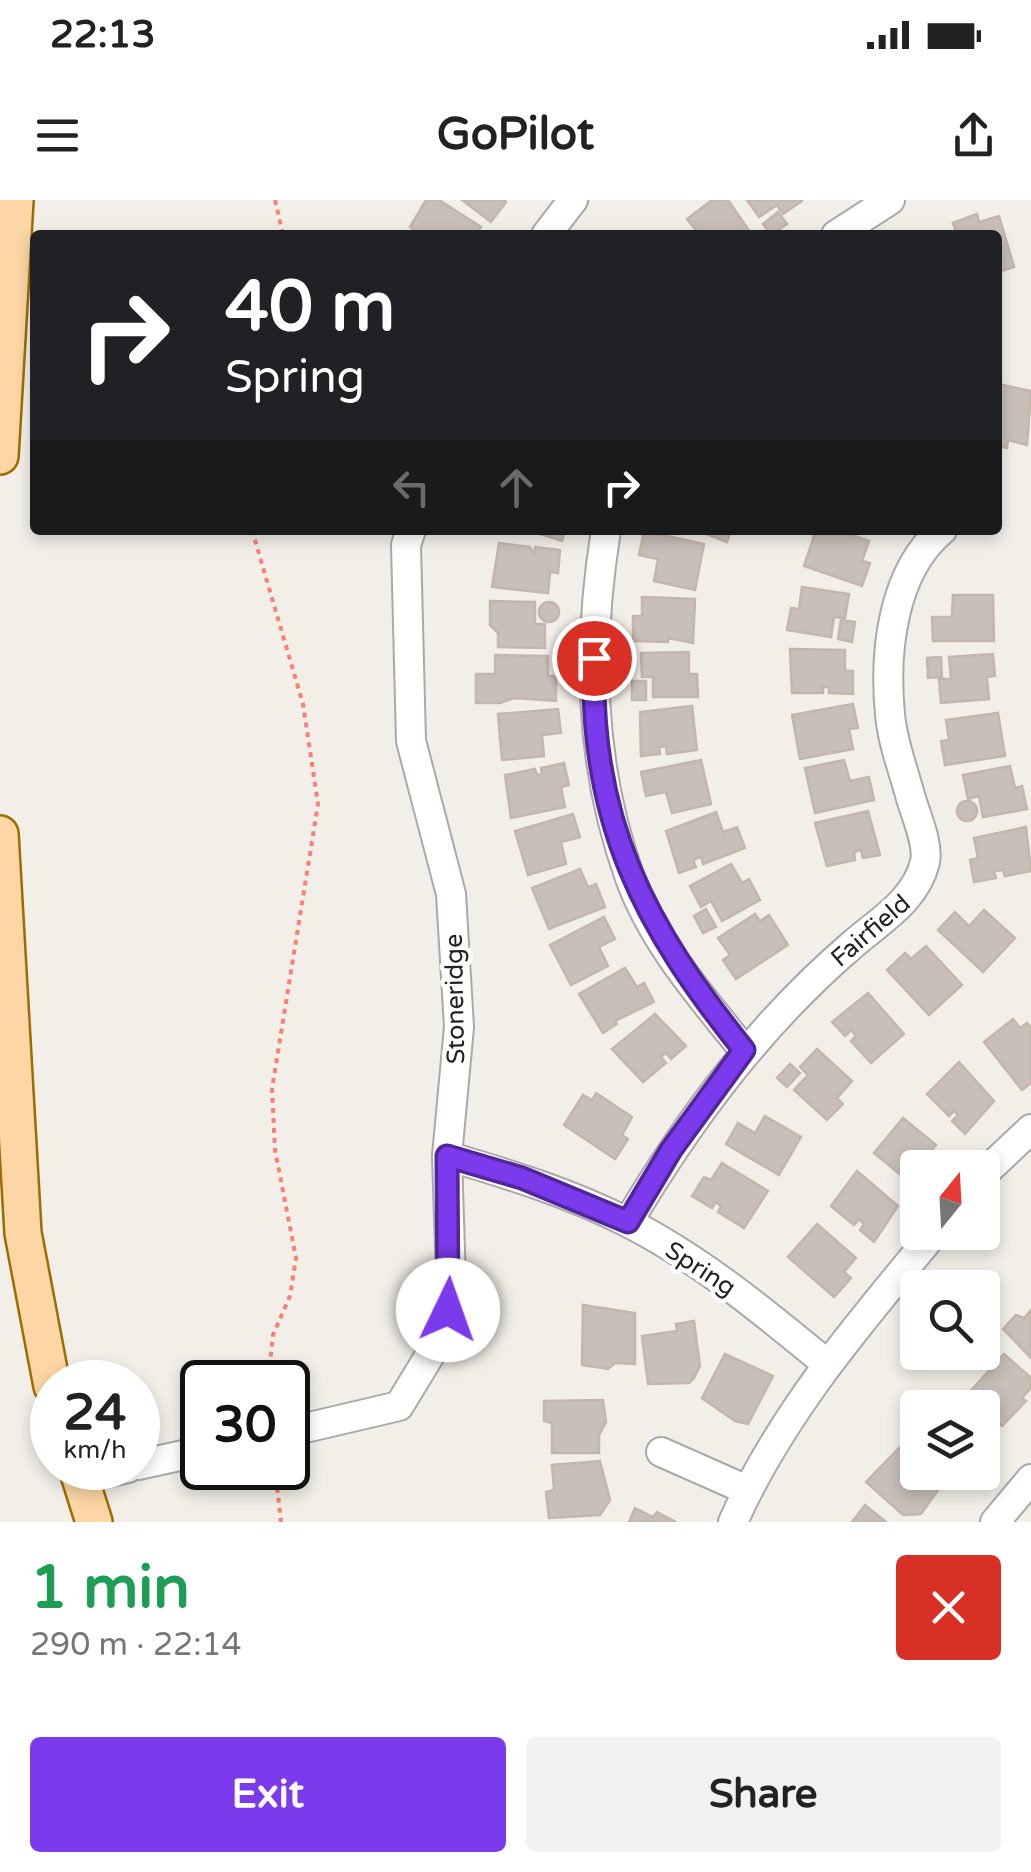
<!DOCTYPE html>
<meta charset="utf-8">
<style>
:root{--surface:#fff;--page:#f2f2f2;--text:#222;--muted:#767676;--accent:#7c3aed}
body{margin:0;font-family:"Varela Round",sans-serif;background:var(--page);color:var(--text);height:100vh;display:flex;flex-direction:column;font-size:38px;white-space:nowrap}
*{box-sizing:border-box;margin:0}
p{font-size:32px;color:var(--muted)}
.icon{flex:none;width:55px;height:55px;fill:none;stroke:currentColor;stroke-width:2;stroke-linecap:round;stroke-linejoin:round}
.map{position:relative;height:1322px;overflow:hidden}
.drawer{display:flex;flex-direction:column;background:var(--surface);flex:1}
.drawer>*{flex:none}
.guide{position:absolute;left:30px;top:30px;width:972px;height:305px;border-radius:10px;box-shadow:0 5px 15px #0003;background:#202124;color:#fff;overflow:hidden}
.needle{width:65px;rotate:18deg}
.buttons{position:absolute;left:900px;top:950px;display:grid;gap:20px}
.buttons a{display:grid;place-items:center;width:100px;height:100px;border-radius:10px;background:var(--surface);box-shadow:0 5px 15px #0003;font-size:50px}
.speed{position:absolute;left:30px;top:1160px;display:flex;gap:20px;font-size:50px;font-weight:700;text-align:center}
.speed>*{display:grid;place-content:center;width:130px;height:130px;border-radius:50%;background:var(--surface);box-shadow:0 5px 15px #0003;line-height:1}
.speed small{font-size:25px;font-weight:400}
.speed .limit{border:5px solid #111;border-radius:15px;background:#fff;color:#111}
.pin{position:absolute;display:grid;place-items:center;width:85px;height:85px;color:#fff;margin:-42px;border:5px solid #fff;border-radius:50%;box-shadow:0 2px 10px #0007}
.me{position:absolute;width:110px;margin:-55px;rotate:3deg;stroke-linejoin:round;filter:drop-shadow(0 0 8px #0008)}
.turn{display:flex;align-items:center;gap:35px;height:210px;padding:0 30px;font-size:45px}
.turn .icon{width:130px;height:130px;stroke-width:2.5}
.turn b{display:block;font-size:70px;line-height:85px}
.lanes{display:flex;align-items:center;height:95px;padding:0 30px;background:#0003;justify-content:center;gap:50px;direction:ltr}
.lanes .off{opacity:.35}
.round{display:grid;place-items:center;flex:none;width:105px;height:105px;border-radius:10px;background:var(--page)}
.headline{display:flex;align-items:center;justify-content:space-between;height:170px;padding:0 30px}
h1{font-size:60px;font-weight:700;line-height:75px;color:#1e9e55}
.button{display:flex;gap:20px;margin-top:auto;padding:20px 30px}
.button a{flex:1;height:115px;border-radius:10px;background:var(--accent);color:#fff;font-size:40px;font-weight:700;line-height:115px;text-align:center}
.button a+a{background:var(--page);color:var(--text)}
.status{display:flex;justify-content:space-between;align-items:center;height:70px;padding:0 50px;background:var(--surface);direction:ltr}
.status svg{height:28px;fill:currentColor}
header{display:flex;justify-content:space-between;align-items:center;height:130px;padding:0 30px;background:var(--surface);font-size:45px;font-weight:700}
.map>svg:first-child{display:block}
.building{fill:#c7bfb8;stroke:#c4b6ab;stroke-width:2.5}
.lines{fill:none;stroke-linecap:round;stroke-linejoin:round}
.minor-casing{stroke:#a9a9a9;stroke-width:32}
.major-casing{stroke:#a06b00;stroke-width:40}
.path{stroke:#fa8072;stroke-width:4;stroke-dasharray:5 5;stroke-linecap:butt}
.minor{stroke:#fff;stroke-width:28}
.major{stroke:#fcd6a4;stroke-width:35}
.route-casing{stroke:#51269a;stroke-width:25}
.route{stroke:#7c3aed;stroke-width:18}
.labels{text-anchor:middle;stroke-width:9;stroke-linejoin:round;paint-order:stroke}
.street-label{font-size:25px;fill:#222;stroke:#fff}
</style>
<div class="status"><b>22:13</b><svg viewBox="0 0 49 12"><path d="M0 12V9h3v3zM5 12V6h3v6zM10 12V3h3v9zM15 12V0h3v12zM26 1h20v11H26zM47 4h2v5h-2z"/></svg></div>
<header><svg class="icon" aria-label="menu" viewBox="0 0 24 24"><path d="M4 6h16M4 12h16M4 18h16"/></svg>GoPilot<svg class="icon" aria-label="share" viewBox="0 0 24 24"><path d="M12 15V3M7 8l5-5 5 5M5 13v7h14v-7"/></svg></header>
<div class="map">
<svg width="1031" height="1322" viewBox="0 0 1031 1322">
<rect width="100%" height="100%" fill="#f2efe9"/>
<!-- building -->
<g class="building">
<path d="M426,0H439L481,27L476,35H421L410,27Z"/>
<path d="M462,0H504L506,2L491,22Z"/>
<path d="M712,0H728L752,35L698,33L687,19Z"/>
<path d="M747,0H802V1L783,14L777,5L759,17Z"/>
<path d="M778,12L787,24L771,35L763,24Z"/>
<path d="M977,14L979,22L999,16L1014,67L998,72V35H957L953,23Z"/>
<path d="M998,184L1031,191L1027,245L1008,240L1007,248L998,246Z"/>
<path d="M528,330H565L562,341Z"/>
<path d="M696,330H731L727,342Z"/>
<path d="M816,330H838L869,341L862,361L870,363L862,386L804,366Z"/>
<path d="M644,331L704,344L695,390L654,381L658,359L639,355Z"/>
<path d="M499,343L530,347L534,354L535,347L560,350L558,373L550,372L548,393L492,387Z"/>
<path d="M802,387L849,394L845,418L834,417L831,437L787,430L791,408L799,409Z"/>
<path d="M953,395H993L994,441H933L932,417H952Z"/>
<path d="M642,397L695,399L693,443L668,438V442L633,441V416H642Z"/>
<path d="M490,401L535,402V424H545V448L498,447V433L490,425Z"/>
<circle cx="549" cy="412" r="10"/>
<path d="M841,420L855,422L852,442L838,439Z"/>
<path d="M790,449L845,450V471H853V494L829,493V487H823V493H792Z"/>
<path d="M689,452V474H697L698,497H653V477H642L641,453Z"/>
<path d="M993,454L995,476L987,477L989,499L941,503L939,479H951L949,457Z"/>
<path d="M495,455L548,456V476H556V501L514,498L500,503H476V474H495Z"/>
<path d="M941,457L942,477L928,478L927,458Z"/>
<rect x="632" y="481" width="14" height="19"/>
<path d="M853,504L858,528L849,529L853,549L800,559L792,515Z"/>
<path d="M692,506L697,550L667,554L666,546L659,547L660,554L641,556L640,512Z"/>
<path d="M558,509L561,533L542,535L544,556L502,560L498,514Z"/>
<path d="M998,513L1005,556L945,565L941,541L949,540L946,520Z"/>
<path d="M701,560L711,604L672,613L666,592L646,596L641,572Z"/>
<path d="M844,560L850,581L869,577L874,600L815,613L805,568Z"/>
<path d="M564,563L569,585L561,587L565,607L511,618L505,575L535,569L537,575L542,574L541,568Z"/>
<path d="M1010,566L1015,588L1022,586L1027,609L983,617L979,596L968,599L963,575Z"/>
<circle cx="967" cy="611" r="10"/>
<path d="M868,611L880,655L863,658L861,650L854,652L855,660L827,666L815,623Z"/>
<path d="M716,612L723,632L737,627L745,648L703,664L701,657L693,660L696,667L679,673L666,631Z"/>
<path d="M573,614L580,637L561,642L566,664L528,675L515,631Z"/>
<path d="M1026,627L1031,671L1005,676L1003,670L994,671L996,678L974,682L970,660L978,658L974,638Z"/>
<path d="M731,664L742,683L749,679L760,700L722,721L711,701L701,707L690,686Z"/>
<path d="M580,669L588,687L596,684L605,707L549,729L532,688Z"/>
<path d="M706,709L716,727L703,733L694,716Z"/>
<path d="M984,710L1015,738L983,772L938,730L955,712L969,726Z"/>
<path d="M755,714L760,721L769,715L788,745L736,779L723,760L730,755L718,738Z"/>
<path d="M604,717L615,739L599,747L608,766L571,785L550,745Z"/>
<path d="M926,746L962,785L929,815L887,770L905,753L911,759Z"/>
<path d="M625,768L637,787L644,783L654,802L615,821L617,824L603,833L579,794Z"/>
<path d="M868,793L904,834L871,863L851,841L856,836L851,830L845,836L832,822Z"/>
<path d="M655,814L686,846L671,859L666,853L661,857L666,863L643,882L612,849Z"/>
<path d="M1013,819L1020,828L1027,823L1031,828V883L1022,890L984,842Z"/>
<path d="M817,849L852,881L837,898L843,904L827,920L794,890L808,875L800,867Z"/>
<path d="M959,862L994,901L965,934L952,921L958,915L954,911L949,916L927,894Z"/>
<path d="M790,864L800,873L787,887L777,878Z"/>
<path d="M596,893L632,917L622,935L628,939L615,959L564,925L583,895L592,900Z"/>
<path d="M765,916L801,937L779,975L726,944L738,923L755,933Z"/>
<path d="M903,918L936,945L923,961L928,968H918V989L874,953Z"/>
<path d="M722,963L768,991L744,1028L718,1012L721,1006L716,1002L712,1008L692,996L704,977L711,980Z"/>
<path d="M857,971L898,1006L874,1042L860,1030L864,1024L859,1019L854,1025L831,1006Z"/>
<path d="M817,1024L856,1058L844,1072L851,1078L834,1097L788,1057Z"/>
<path d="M583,1105L635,1113V1164L615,1163L608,1169L582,1165Z"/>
<path d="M1031,1110V1158L1003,1129L1016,1115L1024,1118Z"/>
<path d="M694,1121L700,1166L694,1178L689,1183L648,1184L642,1136L677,1131L676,1124Z"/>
<path d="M725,1154L773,1176L748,1224L735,1221L702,1198Z"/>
<path d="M1004,1154L1031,1178V1188L1022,1198L1026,1201L1002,1226L967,1195Z"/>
<path d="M603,1200L606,1222L599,1235V1253H552V1223L544,1221V1201Z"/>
<path d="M910,1247L918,1254V1272H939L946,1279L921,1314L903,1315L866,1282L899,1248L904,1253Z"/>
<path d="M600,1261L610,1300L600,1315L549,1318L546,1292L554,1290L552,1265Z"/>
<path d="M865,1305L886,1322H852Z"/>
<path d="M635,1308L653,1317L657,1312L676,1322H629Z"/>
</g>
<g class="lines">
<!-- minor casing -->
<g class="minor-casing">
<g id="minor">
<path d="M546,35L573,0"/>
<path d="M836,35L890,0"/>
<path d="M606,330C587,448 589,564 630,678C653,742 702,798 744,850"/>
<path d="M447,956C508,974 570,993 627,1022C700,1059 764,1112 827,1164"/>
<path d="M982,975L1031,929"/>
<path d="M628,1022C690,918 759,825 852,745C881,720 916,700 925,662C929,643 915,614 910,595C903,569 892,541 890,514C884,453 892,372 942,330"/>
<path d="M288,1232L399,1206L447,1127L451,1081L447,956L459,827L451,694L411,541L406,345L411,330"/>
<path d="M661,1252L747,1290"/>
<path d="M138,1265L202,1251"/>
<path d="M81,1278L128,1268"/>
<path d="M733,1322C781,1214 860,1122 935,1032"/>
<path d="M995,1322L1031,1279"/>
</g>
</g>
<!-- major casing -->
<g class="major-casing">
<g id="major">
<path d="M0,256L15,0"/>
<path d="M0,634L23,1033L52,1186"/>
<path d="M77,1268L94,1322"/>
</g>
</g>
<!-- path -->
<g class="path">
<path d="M275,0L283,35"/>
<path d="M252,330L303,504L318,604L272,889L275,950L296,1058L290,1096L273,1135L268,1182"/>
<path d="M275,1268L281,1322"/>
</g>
<!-- minor -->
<use href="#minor" class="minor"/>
<!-- major -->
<use href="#major" class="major"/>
</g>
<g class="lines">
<!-- route casing -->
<g class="route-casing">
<path id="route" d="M448,1110L447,956L522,978L628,1022L671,950L744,850C645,727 589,622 594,458"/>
</g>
<!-- route -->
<use href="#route" class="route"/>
</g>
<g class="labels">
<!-- street labels -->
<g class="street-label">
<text transform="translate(870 730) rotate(-41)" y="9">Fairfield</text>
<text transform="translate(454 799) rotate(-91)" y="9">Stoneridge</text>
<text transform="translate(701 1068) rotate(33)" y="9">Spring</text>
</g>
</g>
</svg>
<div class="buttons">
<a><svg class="needle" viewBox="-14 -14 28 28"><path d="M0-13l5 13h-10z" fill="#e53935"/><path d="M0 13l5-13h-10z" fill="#767676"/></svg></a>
<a><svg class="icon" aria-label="search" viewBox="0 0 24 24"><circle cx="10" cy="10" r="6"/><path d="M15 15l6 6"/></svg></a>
<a><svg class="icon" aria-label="layers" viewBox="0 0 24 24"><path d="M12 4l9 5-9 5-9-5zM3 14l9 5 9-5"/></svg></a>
</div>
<div class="speed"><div>24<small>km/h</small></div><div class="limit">30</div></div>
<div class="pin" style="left:594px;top:458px;background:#d93025"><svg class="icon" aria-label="arrive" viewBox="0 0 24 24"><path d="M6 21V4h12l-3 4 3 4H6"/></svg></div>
<svg class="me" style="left:448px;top:1110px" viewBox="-20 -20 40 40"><circle r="19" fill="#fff"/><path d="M0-13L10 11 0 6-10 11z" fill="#7c3aed"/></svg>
<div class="guide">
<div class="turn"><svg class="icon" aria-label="right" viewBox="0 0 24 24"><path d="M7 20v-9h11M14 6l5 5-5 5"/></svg><div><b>40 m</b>Spring</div></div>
<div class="lanes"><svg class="icon off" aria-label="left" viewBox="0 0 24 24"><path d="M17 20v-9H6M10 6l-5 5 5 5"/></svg><svg class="icon off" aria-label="ahead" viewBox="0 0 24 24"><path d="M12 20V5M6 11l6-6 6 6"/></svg><svg class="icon" aria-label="right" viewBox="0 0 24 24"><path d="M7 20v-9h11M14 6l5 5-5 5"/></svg></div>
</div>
</div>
<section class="drawer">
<div class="headline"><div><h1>1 min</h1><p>290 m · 22:14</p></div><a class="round" style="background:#d93025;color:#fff"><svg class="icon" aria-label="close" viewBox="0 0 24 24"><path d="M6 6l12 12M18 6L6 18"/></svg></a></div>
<div class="button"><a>Exit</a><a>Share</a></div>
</section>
